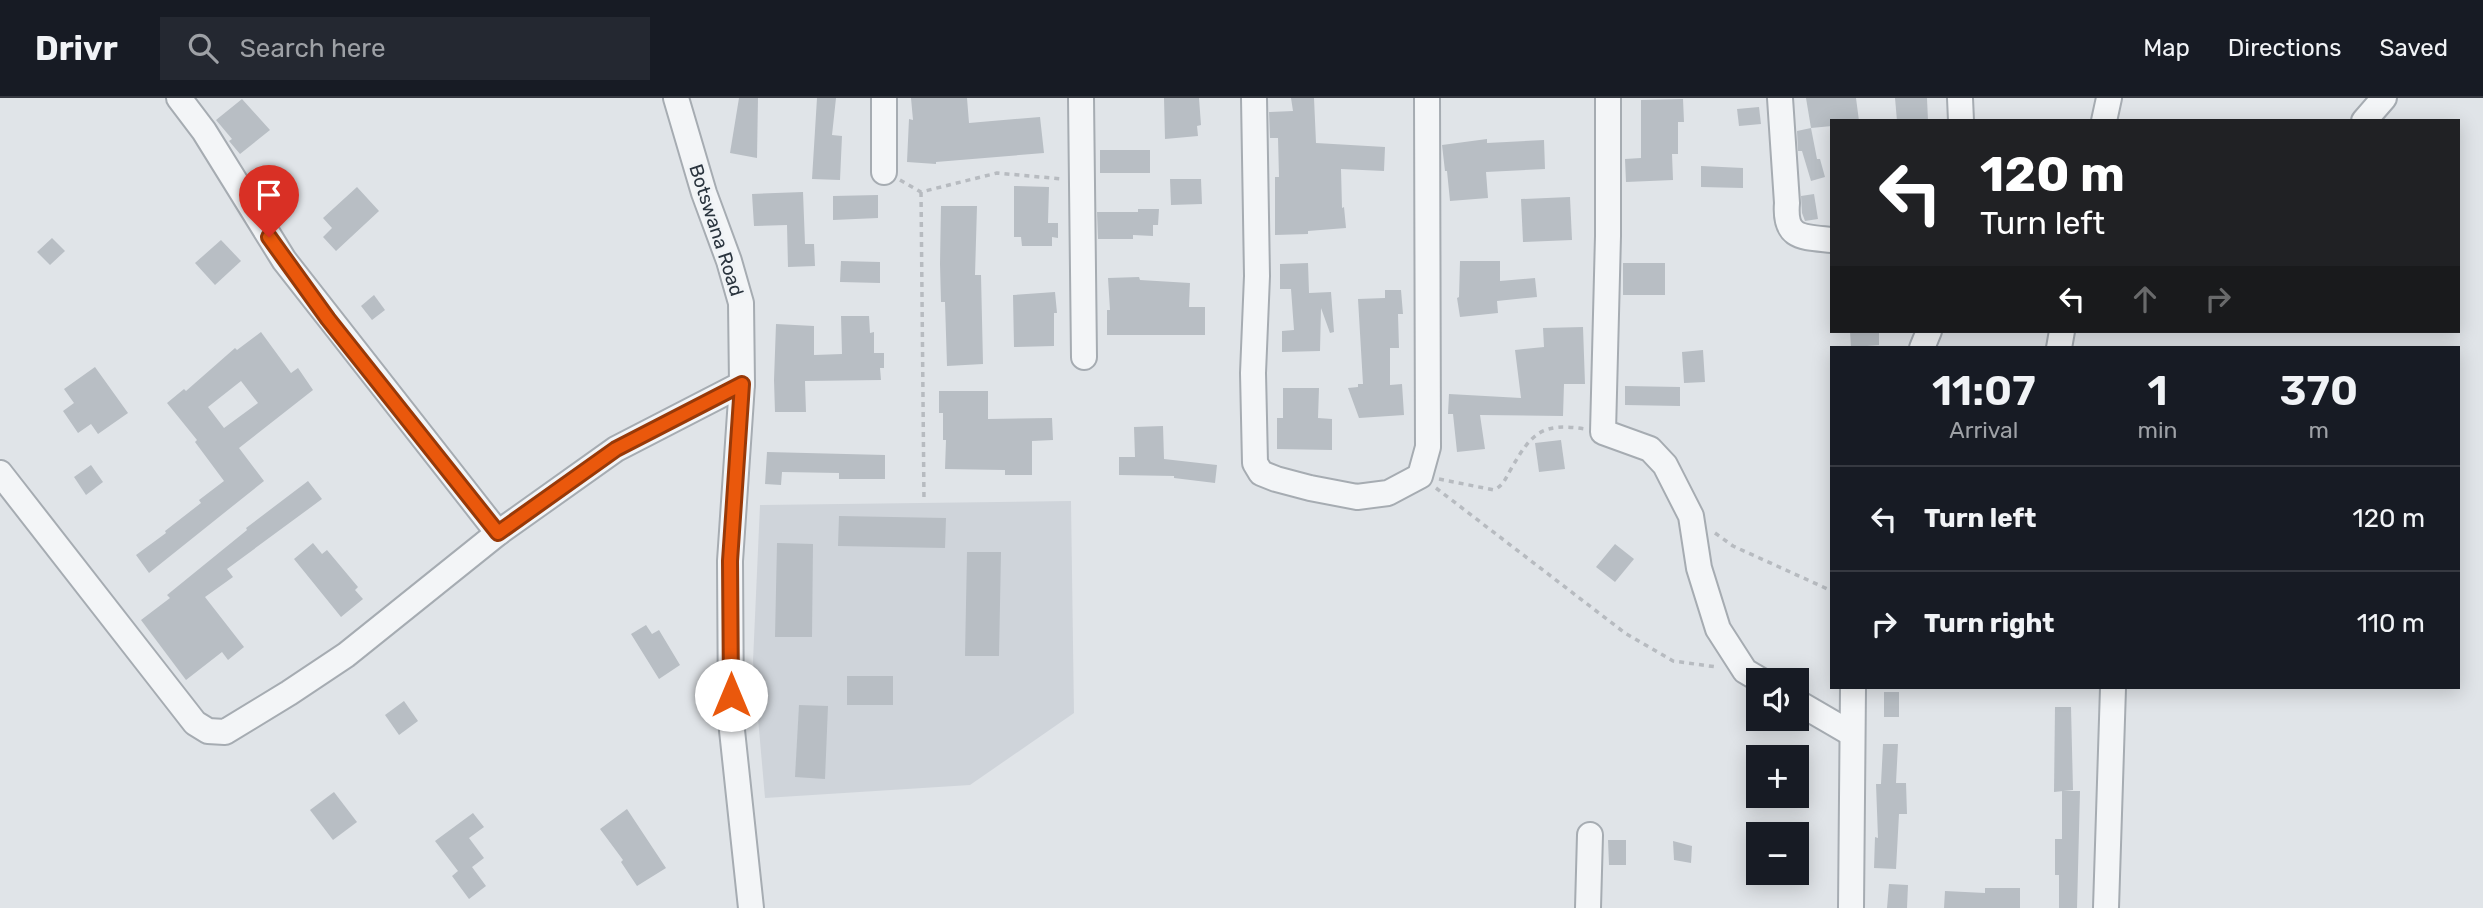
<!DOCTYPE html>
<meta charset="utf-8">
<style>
:root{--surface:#171b24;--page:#242831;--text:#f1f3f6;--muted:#9ea1a6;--line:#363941}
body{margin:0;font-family:Rubik,sans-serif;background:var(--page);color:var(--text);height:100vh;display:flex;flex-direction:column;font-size:26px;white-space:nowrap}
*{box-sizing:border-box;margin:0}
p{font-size:23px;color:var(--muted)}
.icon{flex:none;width:38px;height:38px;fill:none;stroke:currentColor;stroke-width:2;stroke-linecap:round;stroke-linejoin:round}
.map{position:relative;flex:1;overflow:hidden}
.drawer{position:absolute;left:1830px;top:248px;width:630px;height:343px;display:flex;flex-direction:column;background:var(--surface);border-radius:0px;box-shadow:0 4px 18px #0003}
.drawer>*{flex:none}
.hud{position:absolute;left:1830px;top:21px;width:630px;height:214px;border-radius:0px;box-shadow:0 4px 18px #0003;background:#202124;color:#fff;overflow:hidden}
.fabs{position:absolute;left:1746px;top:570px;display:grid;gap:14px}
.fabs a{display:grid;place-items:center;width:63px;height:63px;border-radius:0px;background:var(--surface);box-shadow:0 4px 18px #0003;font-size:35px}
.pin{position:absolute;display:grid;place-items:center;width:60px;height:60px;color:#fff;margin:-72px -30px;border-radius:50% 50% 50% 0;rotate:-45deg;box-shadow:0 0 7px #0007}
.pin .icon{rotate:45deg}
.me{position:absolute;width:77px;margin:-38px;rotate:0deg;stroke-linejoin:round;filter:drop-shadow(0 0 5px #0008)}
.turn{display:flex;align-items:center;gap:24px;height:147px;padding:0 35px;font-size:32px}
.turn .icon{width:91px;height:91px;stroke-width:2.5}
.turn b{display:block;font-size:49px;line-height:60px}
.lanes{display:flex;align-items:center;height:66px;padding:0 35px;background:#0003;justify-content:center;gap:35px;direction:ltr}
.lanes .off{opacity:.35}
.eta{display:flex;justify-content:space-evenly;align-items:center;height:119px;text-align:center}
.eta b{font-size:42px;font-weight:600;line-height:49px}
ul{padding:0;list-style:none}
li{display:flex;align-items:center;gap:21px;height:105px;padding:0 35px;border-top:2px solid var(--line)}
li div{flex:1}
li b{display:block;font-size:26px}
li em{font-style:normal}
header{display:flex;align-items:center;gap:42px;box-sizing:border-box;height:98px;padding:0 35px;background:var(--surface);border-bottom:2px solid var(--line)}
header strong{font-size:33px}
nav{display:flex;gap:38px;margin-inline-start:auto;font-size:24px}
.search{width:490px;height:63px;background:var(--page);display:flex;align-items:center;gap:18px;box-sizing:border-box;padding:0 24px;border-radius:0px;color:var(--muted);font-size:26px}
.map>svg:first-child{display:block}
.built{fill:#cfd4da}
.building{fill:#b8bec4;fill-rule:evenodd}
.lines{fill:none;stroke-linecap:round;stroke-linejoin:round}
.minor-casing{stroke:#a6acb2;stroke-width:28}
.path{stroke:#b7bbc0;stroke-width:3.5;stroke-dasharray:5 5;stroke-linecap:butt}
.minor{stroke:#f3f5f7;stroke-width:24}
.route-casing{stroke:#983908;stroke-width:18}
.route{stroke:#ea580c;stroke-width:12}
.labels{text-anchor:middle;stroke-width:6;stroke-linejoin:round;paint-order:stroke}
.street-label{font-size:19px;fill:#2a343e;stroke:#f0f3f6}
</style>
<header>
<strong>Drivr</strong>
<div class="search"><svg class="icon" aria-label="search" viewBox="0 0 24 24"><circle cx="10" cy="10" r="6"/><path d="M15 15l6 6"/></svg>Search here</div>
<nav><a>Map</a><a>Directions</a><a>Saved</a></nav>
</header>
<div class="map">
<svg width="2483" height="810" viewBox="0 0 2483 810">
<rect width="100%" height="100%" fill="#e0e4e8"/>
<!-- built -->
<path class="built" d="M1071,403L1074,615L970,687L765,700L753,563L760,407Z"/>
<!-- building -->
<g class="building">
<path d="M739,0H758L757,60L730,55Z"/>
<path d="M817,0H836L832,37L842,38L840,82L812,81Z"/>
<path d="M911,0H967L969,25L1040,19L1044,55L936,64V66L907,64L909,21L913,22Z"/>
<path d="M1164,0H1199L1201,27L1197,28L1198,38L1165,41Z"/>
<path d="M1291,0H1314L1316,45L1385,49L1384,73L1341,71L1342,110L1344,109L1346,130L1308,133V136L1275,137V79H1279L1278,40H1270L1269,14L1293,13Z"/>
<path d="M1806,0H1856L1859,23H1832V28L1811,30Z"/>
<path d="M1895,0H1927L1928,23H1897Z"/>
<path d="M242,1L270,32L240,56L229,43L232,41L216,22Z"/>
<path d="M1683,1L1684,24H1678V56H1672L1673,82L1626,84L1625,61L1641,60V2Z"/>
<path d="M1759,9L1761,26L1739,28L1737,11Z"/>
<path d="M1811,30L1817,61H1820L1825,79L1811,83L1802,53H1798L1797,33Z"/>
<path d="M1487,41V45L1544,42L1545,71L1486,74L1488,100L1450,103L1447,73H1445L1442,47Z"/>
<rect x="1100" y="52" width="50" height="23"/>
<path d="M1701,68L1743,70V90L1701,89Z"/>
<path d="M1170,81H1201L1202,106L1171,107Z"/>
<path d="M1014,88L1049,89L1048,125H1058V140L1052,139V148H1022L1021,139H1014Z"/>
<path d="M357,89L379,113L336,153L323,139L332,130L323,120Z"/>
<path d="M803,94L805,146H814L815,168L788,169L787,127L754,128L752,96Z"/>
<path d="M1814,96L1818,121L1805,123L1802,115L1801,98Z"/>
<path d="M878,97V120L833,122V98Z"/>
<path d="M1570,99L1572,142L1523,144L1521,101Z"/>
<path d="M941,108H977L975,177H981L983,266L947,268L945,204H941L940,166Z"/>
<path d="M1138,111H1159L1158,127H1153V138L1133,137V141H1098L1097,114H1138Z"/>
<path d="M52,140L65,153L50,167L37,154Z"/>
<path d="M221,142L241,163L215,187L195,165Z"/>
<path d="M841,163L880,164V185L840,184Z"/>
<path d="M1460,163H1500V183L1535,180L1537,199L1497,203L1498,215L1460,219L1457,200L1459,199Z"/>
<path d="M1308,165L1309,195L1331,194L1334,234L1330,235L1321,210L1320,253L1282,254V233L1294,232L1291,191H1280V166Z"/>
<rect x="1623" y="165" width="42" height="32"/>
<path d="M1139,179L1140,182L1190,185L1189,209H1205V237H1107V212H1110L1108,180Z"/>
<path d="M1385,192H1401L1403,216H1398L1399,250H1390V287L1402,286L1404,317L1359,320L1348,290L1358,289V286H1363L1358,201L1385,200Z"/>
<path d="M1055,194L1057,215H1054V248L1014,249L1013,197Z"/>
<path d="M374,197L385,212L372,222L361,208Z"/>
<path d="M841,218H869L870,235L874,234V255H884V270H880L881,282L805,283L806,314H775L774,282L776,226L814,228V257L842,256Z"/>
<path d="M1583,229L1585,286H1564L1563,318L1480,317L1485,351L1457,354L1453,316H1448L1449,296L1521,300L1515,252L1544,249L1543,230Z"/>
<path d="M1850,233H1879V247L1867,248V250H1851Z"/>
<path d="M261,234L291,275L298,270L313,292L239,350L264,383L149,475L136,457L166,435L165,433L201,405L199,402L224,383L195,344L197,342L167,305L184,291L186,293L235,250L237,252ZM241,283L258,305L224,330L208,309Z"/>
<path d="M1703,252L1705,284L1684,285L1682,254Z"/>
<path d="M95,269L128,315L98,336L91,326L78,335L63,313L74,305L64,291Z"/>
<path d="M1625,288L1680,289V308L1625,307Z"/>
<path d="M1283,290H1319L1318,320L1332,321V352L1277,351V320H1283Z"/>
<path d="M939,293H988V321L1052,320L1053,342L1032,343V377H1005V372L945,371L946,342H943V315H939Z"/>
<path d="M1163,328L1164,361L1217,367L1215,385L1174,380V378L1119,377V359H1135L1134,329Z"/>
<path d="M1561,342L1565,371L1539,374L1535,345Z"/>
<path d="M767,354L885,357V381H839V375L782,374L781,387L765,386Z"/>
<path d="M91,367L103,384L86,397L74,379Z"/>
<path d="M308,383L322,401L227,471L233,479L205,499L244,549L228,562L222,554L186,582L141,522L170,500L167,497L247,432L246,430Z"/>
<path d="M839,418L946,420L945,450L838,448Z"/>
<path d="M313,445L322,456L327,452L358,489L355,492L363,501L341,519L294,461Z"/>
<path d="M777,445L813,446L812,539H775Z"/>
<path d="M1615,446L1634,461L1615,484L1596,469Z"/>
<path d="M967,454H1001L999,558H965Z"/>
<path d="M646,527L652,536L659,532L680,567L659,581L631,536Z"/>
<rect x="847" y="578" width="46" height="29"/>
<rect x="1884" y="594" width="15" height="25"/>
<path d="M404,603L418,623L399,637L385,617Z"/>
<path d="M799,607L828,608L825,681L795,679Z"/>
<path d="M2055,609H2071L2073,692L2054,694Z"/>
<path d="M1883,646H1898L1896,685H1906L1907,716H1899L1896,771L1874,770L1875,739L1878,740L1876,686H1881Z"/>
<path d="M2062,693H2080L2077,810H2059V777H2055V741H2062Z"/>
<path d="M334,694L357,724L333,742L310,712Z"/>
<path d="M627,711L666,770L637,788L621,764L623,762L600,731Z"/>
<path d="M473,715L484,729L469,740L484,760L472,769L486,788L469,801L452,778L458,773L435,743Z"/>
<path d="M1608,742H1626V767H1609Z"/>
<path d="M1673,743L1692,748L1691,765L1674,762Z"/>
<path d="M1889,786L1908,787L1907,810H1887Z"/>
<path d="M1985,790H2020V810H1944L1945,793L1985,795Z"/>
</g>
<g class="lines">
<!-- minor casing -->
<g class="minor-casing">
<g id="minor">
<path d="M179,0L204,33L284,162L498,435"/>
<path d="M676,0L704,95L729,163L741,205L742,286L730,463L731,623L751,810"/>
<path d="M884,0V74"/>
<path d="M1081,0L1084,259"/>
<path d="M1254,0L1257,178L1253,275L1255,365L1261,375L1276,381L1310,390L1357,399L1388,395L1420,378L1428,349L1427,0"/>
<path d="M1608,0V138L1603,334L1650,351L1665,367L1691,418L1699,470L1718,531L1745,573L1762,583"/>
<path d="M1780,0L1787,105C1784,141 1802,139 1832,142"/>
<path d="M1960,0L1961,23"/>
<path d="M2104,23L2109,0"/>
<path d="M2364,23L2384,0"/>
<path d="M1922,250L1929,233"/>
<path d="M2059,250L2062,233"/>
<path d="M0,375L195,625L208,633L225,634L289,595L346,557L498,435L616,351L742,286"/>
<path d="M1797,604L1852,636"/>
<path d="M1588,810L1590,737"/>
<path d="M1851,810L1853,590"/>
<path d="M2106,810L2113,590"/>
</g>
</g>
<!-- path -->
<g class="path">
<path d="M900,82L921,94L997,75L1062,81"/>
<path d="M921,94L924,403"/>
<path d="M1439,381L1494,392C1504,387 1505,381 1511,371C1531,336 1541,324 1585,331"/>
<path d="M1436,390L1625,535L1673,563L1717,569"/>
<path d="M1715,435L1733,448L1832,493"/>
</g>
<!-- minor -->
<use href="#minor" class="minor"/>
</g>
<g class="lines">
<!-- route casing -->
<g class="route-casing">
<path id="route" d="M269,139L328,221L498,435L616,351L742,286L730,463L731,597"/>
</g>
<!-- route -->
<use href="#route" class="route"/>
</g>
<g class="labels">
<!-- street labels -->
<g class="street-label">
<text transform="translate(717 132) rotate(72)" y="7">Botswana Road</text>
</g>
</g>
</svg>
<div class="fabs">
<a><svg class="icon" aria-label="sound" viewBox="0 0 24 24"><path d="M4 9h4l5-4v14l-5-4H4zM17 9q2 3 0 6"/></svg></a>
<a>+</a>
<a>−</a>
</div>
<div class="pin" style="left:269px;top:139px;background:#d93025"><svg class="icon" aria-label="arrive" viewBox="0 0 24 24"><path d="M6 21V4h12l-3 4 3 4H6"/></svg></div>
<svg class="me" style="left:731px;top:597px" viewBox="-20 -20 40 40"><circle r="19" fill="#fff"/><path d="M0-13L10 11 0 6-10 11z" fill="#ea580c"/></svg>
<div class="hud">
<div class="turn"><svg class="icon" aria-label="left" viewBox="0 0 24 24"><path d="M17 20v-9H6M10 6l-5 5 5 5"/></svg><div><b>120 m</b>Turn left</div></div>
<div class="lanes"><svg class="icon" aria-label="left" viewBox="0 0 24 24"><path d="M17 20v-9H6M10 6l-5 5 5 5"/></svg><svg class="icon off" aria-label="ahead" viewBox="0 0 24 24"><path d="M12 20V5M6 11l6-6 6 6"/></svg><svg class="icon off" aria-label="right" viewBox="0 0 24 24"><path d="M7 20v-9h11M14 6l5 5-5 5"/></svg></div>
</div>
<section class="drawer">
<div class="eta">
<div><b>11:07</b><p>Arrival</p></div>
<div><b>1</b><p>min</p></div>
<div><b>370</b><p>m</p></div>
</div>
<ul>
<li><svg class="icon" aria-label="left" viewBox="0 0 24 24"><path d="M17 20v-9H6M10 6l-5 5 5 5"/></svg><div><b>Turn left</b></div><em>120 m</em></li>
<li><svg class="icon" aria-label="right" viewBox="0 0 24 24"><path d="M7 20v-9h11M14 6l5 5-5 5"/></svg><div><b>Turn right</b></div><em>110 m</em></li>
</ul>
</section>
</div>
